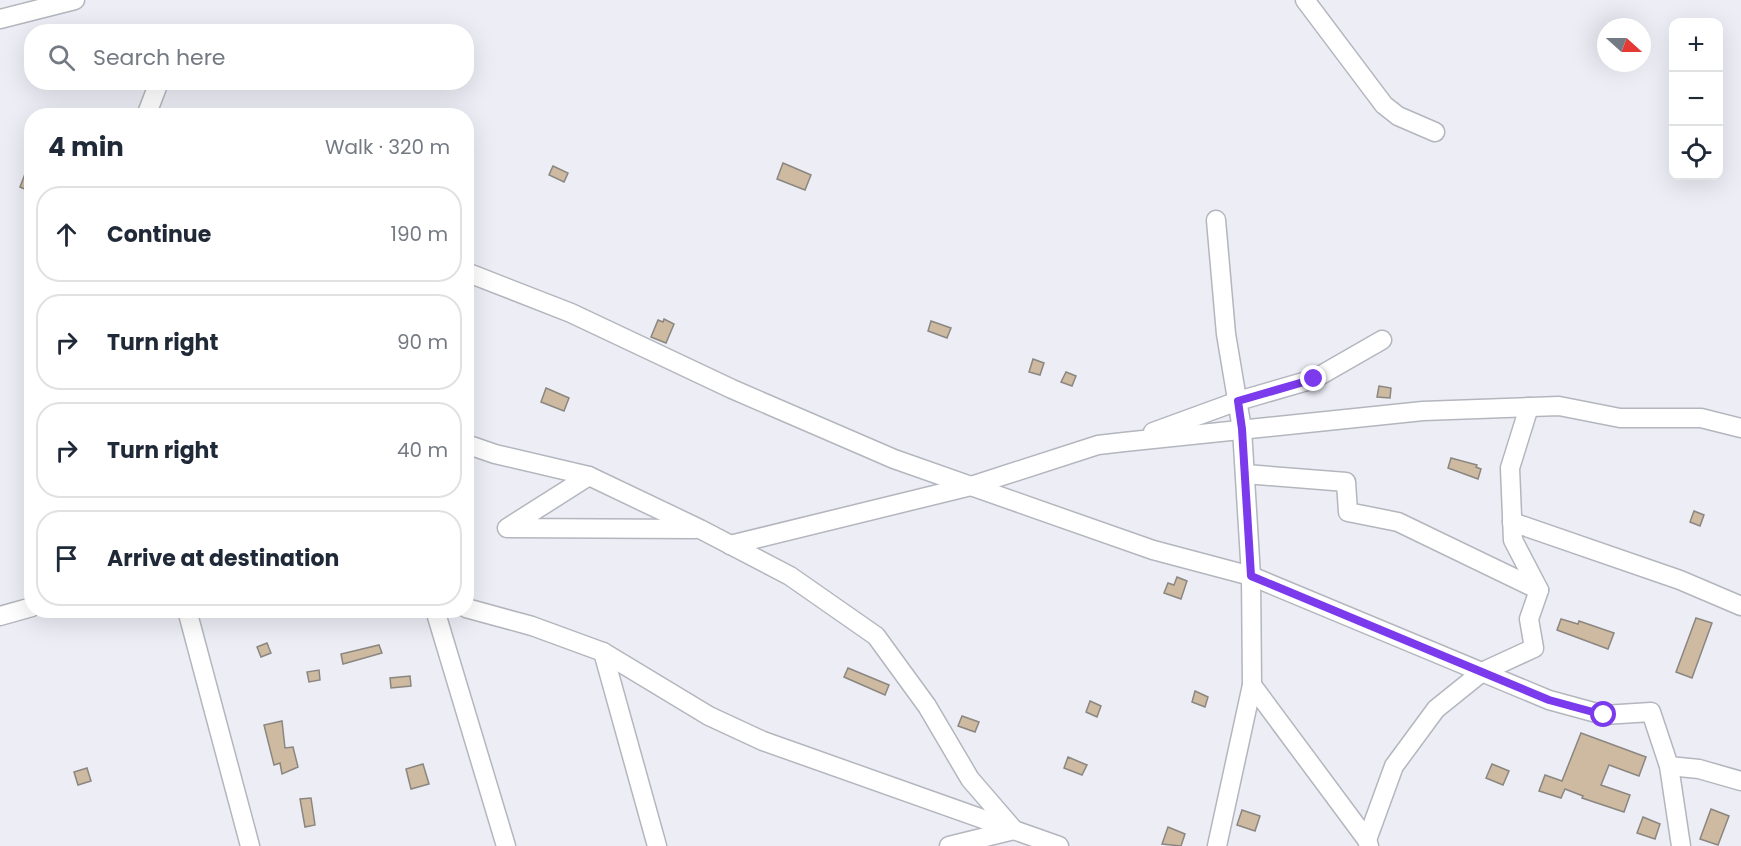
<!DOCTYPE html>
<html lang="en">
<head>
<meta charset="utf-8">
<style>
	body { margin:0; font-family:Poppins,sans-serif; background:#f6f6f7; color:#1f2937 }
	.controls { position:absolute; right:18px; top:18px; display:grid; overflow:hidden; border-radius:12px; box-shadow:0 6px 24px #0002 }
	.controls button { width:54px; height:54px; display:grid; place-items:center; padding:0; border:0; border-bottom:2px solid #e0e1e3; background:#fff; color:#1f2937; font:30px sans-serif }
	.compass { position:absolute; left:1597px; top:18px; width:54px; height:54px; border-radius:50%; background:#fff; box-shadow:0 6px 24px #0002; rotate:111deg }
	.stop { position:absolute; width:18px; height:18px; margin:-14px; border:4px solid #7c3aed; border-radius:50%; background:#fff }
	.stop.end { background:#7c3aed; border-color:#fff; box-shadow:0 2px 6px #0008 }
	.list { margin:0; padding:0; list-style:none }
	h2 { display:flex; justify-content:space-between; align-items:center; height:78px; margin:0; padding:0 24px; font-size:26px }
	h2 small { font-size:20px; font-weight:400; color:#747a83 }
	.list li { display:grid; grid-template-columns:39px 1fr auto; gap:18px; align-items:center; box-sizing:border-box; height:96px; margin:0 12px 12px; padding:0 12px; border:2px solid #e0e1e3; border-radius:24px }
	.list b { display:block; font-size:22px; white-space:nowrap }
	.list em { font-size:20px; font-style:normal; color:#747a83 }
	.icon { flex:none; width:33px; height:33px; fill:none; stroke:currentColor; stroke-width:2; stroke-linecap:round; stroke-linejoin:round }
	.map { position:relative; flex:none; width:1741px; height:846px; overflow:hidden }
	.search { position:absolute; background:#fff; box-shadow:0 6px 24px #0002; left:24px; top:24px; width:450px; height:66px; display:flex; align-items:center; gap:15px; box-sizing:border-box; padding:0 21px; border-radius:24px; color:#747a83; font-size:22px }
	.panel { position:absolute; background:#fff; box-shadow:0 6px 24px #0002; left:24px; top:108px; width:450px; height:510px; border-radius:24px }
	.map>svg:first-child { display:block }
	.building { fill:#cdbaa1; stroke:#8b8680; stroke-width:1.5 }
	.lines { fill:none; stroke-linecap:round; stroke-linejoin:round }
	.minor-casing { stroke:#b4b6be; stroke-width:21 }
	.minor { stroke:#fff; stroke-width:18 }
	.route { stroke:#7c3aed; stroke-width:8 }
</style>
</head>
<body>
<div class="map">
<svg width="1741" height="846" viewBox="0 0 1741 846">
	<rect width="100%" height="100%" fill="#ecedf5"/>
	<!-- building -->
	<g class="building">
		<polygon points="31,158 32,158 32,192 20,187"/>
		<polygon points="783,163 811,175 805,190 777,179"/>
		<polygon points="553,166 568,173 564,182 549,175"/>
		<polygon points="664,319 674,324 666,343 651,337 658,320 663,322"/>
		<polygon points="931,321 951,328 947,338 928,331"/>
		<polygon points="1033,359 1044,363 1040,375 1029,372"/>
		<polygon points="1066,372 1076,376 1072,386 1061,382"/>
		<polygon points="1379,386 1391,388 1390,398 1377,397"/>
		<polygon points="546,388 569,398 564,411 541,402"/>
		<polygon points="1451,458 1477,465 1476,467 1481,469 1478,479 1448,468"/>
		<polygon points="1694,511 1704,515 1700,526 1690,522"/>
		<polygon points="1177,577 1187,581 1181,599 1164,593 1168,583 1174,585"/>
		<polygon points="1696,618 1712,623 1692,678 1676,672"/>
		<polygon points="1561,619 1578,624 1579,621 1614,633 1608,649 1557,630"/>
		<polygon points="267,643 271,653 261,657 257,647"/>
		<polygon points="379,645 382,653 343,664 341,654"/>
		<polygon points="848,668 889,685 885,695 844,677"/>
		<polygon points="319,670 320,680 309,682 307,672"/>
		<polygon points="410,676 411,686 391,688 390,678"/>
		<polygon points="1195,691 1208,697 1205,707 1192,702"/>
		<polygon points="1090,701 1101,706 1097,717 1086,712"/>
		<polygon points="962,716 979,722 975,732 958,726"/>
		<polygon points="282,721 285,748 293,747 298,767 282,774 280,763 274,765 264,725"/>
		<polygon points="1581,733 1646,757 1639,776 1609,765 1601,785 1630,795 1624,812 1582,798 1583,796 1565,789 1561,798 1539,791 1545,775 1562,781"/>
		<polygon points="1068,757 1087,765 1082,775 1064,768"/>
		<polygon points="423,764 429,784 411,789 406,769"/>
		<polygon points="1492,764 1509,771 1503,785 1486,778"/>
		<polygon points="87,768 91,781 78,785 74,772"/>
		<polygon points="311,798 315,825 305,827 300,799"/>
		<polygon points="1711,809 1729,816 1718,845 1700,839"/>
		<polygon points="1242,810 1260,816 1255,831 1237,825"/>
		<polygon points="1643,817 1660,824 1655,839 1637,833"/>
		<polygon points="1168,827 1185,834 1181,846 1162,844"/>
	</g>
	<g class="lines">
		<!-- minor casing -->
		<g class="minor-casing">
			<g id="minor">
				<polyline points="1305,0 1384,105 1398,116 1435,132"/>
				<polyline points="0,19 75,0"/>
				<polyline points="146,116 159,82"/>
				<polyline points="1216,220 1226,334 1242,429 1251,576 1252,685 1217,846"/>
				<polyline points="466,272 571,313 732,389 894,459 1153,550 1251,576 1549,700 1604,715 1651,712 1669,766 1699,769 1741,781"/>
				<polyline points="1153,432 1238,401 1314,379 1382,340"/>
				<polyline points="466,444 495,454 589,476 700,529 790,576 876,636 927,706 970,779 1014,830 949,846"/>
				<polyline points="1245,474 1346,482 1348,512 1398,522 1539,590"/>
				<polyline points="589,476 507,528 695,529"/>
				<polyline points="1512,522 1680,580 1741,606"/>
				<polyline points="730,545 971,486 1098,445 1124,442 1423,411 1559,406 1620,418 1701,418 1741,428"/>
				<polyline points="466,608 532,626 603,652 709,716 763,741 1059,846"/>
				<polyline points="187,610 250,846"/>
				<polyline points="435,610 506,846"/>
				<polyline points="0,616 32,607"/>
				<polyline points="603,652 657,846"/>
				<polyline points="1252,685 1367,840 1369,846"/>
				<polyline points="1669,766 1681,846"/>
				<polyline points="1367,840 1394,766 1436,709 1482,672 1534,648 1529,619 1539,590 1513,540 1510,468 1529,407"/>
			</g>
		</g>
		<!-- minor -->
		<use href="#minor" class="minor"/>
	</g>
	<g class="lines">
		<!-- route -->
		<polyline class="route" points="1314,379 1238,401 1242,429 1251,576 1549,700 1604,715"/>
	</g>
</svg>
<div class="controls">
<button>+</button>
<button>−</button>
<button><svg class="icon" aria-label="locate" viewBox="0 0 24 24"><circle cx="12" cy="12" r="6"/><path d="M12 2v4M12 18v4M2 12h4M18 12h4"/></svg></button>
</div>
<svg class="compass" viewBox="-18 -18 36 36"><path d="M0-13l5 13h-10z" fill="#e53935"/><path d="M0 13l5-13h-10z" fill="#747a83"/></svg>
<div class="stop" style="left:1604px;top:715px"></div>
<div class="stop end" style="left:1314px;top:379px"></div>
<div class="search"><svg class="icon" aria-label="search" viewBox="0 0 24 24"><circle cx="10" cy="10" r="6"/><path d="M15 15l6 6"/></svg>Search here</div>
<section class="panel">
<h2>4 min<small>Walk · 320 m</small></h2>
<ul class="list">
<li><svg class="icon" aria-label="ahead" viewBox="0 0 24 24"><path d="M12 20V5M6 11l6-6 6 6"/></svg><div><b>Continue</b></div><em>190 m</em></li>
<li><svg class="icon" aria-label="right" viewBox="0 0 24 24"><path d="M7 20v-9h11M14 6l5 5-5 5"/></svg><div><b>Turn right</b></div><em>90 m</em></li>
<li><svg class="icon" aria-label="right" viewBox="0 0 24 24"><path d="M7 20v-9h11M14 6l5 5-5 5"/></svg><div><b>Turn right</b></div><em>40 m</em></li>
<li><svg class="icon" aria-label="arrive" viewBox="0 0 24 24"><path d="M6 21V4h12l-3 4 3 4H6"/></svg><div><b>Arrive at destination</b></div></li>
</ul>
</section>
</div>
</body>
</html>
